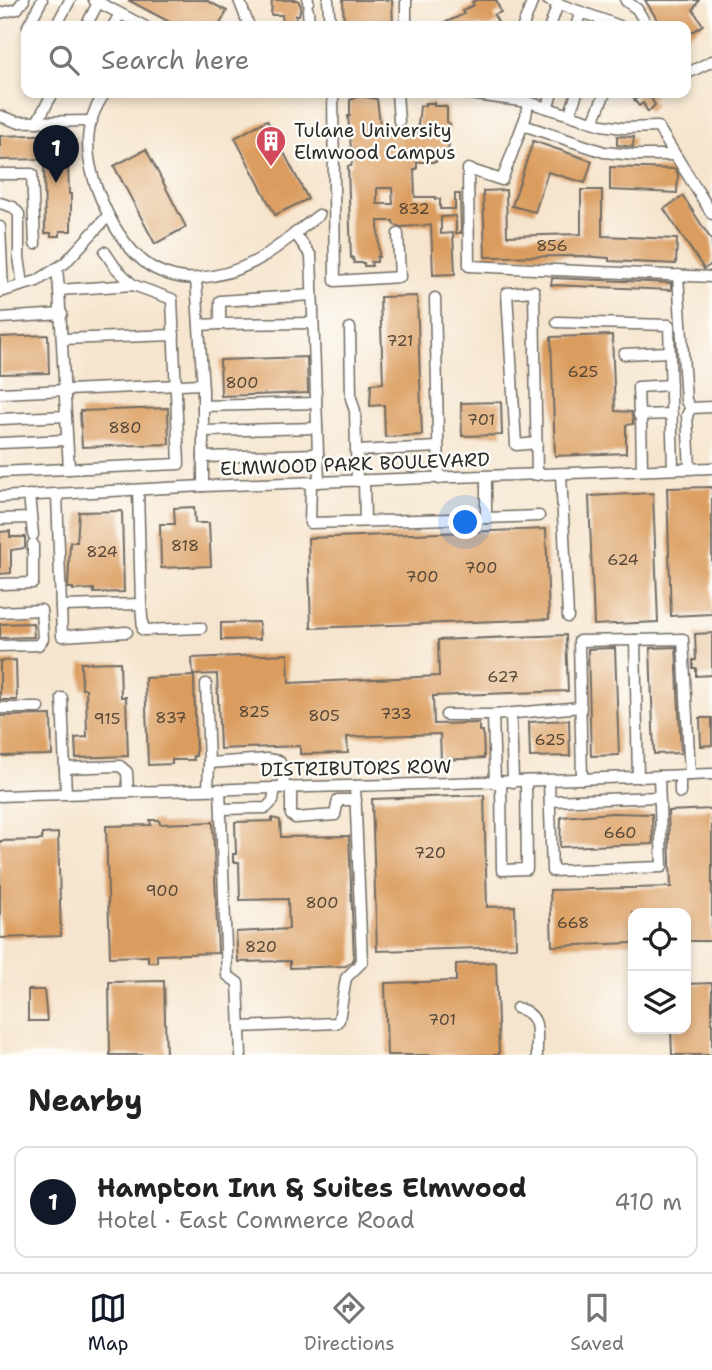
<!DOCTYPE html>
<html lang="en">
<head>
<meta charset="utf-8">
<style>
	body { margin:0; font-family:"Shantell Sans",sans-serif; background:#f6f6f6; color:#222 }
	.controls { position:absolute; right:21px; bottom:21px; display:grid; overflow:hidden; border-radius:14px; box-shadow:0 4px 10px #0003 }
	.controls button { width:63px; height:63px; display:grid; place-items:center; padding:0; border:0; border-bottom:2px solid #e0e0e0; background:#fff; color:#222; font:35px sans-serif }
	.you { position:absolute; left:466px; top:523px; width:24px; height:24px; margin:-18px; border:5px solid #fff; border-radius:50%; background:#1a73e8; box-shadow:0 0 0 10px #1a73e833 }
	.badge { display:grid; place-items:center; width:46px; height:46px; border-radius:50%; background:#111827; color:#fff; font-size:23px; font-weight:700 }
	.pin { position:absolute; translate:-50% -58px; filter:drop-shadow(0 2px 4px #0008) }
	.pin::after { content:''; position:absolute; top:37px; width:24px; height:21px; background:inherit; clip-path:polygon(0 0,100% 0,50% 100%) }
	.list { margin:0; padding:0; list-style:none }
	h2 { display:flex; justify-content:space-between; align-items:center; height:91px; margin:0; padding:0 28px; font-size:30px }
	h2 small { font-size:23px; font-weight:400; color:#767676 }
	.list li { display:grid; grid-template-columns:46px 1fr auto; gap:21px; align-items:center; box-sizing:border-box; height:112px; margin:0 14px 14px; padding:0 14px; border:2px solid #e0e0e0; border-radius:14px }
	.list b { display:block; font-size:26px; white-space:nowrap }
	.list p { margin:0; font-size:23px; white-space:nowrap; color:#767676 }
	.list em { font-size:23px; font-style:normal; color:#767676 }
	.icon { flex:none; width:38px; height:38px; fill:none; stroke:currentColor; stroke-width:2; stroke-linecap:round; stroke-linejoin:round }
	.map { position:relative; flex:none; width:712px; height:1055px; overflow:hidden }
	.search { position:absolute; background:#fff; box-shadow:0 4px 10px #0003; left:21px; right:21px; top:21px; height:77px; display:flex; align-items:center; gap:18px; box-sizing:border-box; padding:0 24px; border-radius:14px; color:#767676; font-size:26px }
	.sheet { height:217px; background:#fff }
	nav { display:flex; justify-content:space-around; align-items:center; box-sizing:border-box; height:98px; border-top:2px solid #e0e0e0; background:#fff; font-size:19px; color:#767676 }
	nav a { display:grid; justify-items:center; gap:4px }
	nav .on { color:#111827 }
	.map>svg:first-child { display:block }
	.building { fill:#db9d5f; fill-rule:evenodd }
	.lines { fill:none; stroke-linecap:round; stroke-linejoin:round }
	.minor-casing { stroke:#726c64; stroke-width:13 }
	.minor { stroke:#fff; stroke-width:10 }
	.labels { text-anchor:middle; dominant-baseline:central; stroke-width:5; stroke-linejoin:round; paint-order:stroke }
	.number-label { font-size:16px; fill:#574838 }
	.poi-label { font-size:19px; fill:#2b2b2b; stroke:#fdfcf7; text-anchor:start }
	.street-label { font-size:19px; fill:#2b2b2b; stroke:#fdfcf7 }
</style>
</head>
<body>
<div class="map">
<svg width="712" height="1055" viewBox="0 0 712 1055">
	<rect width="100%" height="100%" fill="#fdfcf7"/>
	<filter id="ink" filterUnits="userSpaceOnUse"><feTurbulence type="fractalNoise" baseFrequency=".0143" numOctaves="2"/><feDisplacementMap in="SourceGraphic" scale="14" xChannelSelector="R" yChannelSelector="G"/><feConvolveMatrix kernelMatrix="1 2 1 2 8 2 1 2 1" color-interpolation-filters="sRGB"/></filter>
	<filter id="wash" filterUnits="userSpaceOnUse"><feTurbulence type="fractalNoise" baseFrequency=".00686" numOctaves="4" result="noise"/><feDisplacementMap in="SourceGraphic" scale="28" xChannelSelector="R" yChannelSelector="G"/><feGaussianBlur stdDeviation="1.57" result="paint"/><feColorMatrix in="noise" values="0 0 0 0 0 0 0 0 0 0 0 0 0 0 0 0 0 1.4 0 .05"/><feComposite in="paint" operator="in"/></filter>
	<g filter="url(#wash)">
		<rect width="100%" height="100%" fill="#f6e5ce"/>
		<g id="blocks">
			<!-- building -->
			<g class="building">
				<polygon points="128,0 206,0 227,11 219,26 177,26"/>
				<polygon points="272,0 298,0 301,6 299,15 296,15 296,24 283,24 282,15 271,15"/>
				<polygon points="343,0 392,0 393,26 344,26"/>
				<polygon points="476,0 496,0 501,12 494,15 498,22 489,26 438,26 464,14 462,11 474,5 472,2"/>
				<polygon points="645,0 699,0 693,10 703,25 686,36 686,26 661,26"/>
				<polygon points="634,93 658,93 651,98 655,105 648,112 643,103 639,106 634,100 637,98"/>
				<path d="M 357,94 L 365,94 L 365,97 L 377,99 L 381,132 L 417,134 L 420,106 L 425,106 L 425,103 L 434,103 L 434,106 L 445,106 L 447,108 L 447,122 L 450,124 L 448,156 L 436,158 L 436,162 L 417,162 L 417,169 L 414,169 L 415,197 L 435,197 L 435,199 L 440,199 L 440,209 L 455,209 L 455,194 L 460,194 L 461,233 L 456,233 L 456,216 L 441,217 L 441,234 L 453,233 L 455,274 L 433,275 L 431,225 L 401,227 L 394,225 L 393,221 L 378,221 L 379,257 L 377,257 L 377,262 L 371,262 L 372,266 L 364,266 L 364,263 L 354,263 L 353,258 L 351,258 L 348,166 L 351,166 L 352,162 L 353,148 L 351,148 L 348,116 L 350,116 L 350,100 L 357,97 ZM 377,188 L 392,188 L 393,204 L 377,204 Z"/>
				<polygon points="267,120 308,199 275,215 235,138"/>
				<polygon points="67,134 69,194 71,194 71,231 60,231 60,236 51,236 51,233 45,233 44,159 0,160 0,136"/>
				<polygon points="617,136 634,137 633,147 617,145"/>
				<polygon points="533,141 592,161 585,183 548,172 535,212 512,206"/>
				<polygon points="146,149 186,227 155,244 114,166"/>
				<polygon points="610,167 675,169 678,174 677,193 610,190"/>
				<polygon points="506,190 507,236 581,234 581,190 602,190 602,236 677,239 676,264 609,261 609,258 580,256 485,257 483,191"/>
				<polygon points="683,196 712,241 712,264 704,269 664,209"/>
				<polygon points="552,278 671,283 671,290 551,285"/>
				<polygon points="417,296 422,435 385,437 384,405 370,406 371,384 383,383 380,297"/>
				<polygon points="48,335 49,373 0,374 0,337"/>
				<polygon points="612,335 615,411 631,412 633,420 633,424 626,425 626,453 555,456 551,337"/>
				<polygon points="307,357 308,393 221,396 220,360"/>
				<polygon points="501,402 502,435 462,436 461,403"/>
				<polygon points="168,408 169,444 82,447 80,411"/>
				<polygon points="712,487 712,614 671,616 667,488"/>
				<polygon points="653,493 658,622 594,625 589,496"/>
				<polygon points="194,507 195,523 209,523 211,566 161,568 160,524 175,524 174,508"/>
				<polygon points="122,511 124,592 94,593 94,589 73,590 73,588 68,588 70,542 77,542 79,512"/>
				<polygon points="546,529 549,619 311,628 308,538"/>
				<polygon points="10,531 10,537 25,537 25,548 11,550 11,573 0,574 0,532"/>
				<polygon points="259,622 260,639 221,640 221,623"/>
				<polygon points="33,623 34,637 0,638 0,624"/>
				<polygon points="712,633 712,675 696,676 696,668 693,668 693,660 696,660 695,634"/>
				<polygon points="566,635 568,691 433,696 434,724 479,723 479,731 483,731 484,758 441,760 440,734 347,737 348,753 300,754 300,746 220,749 217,674 193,675 192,658 288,654 289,683 439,676 438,640"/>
				<polygon points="676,647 681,753 654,754 650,648"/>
				<polygon points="615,648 619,755 591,756 588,649"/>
				<polygon points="16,660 17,700 0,700 0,661"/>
				<polygon points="120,662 121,697 126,697 128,756 76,758 75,738 87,737 86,689 82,689 81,663"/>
				<polygon points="194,676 196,756 193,756 194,760 172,760 172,764 148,765 145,678"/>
				<polygon points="51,715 52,755 0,756 0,716"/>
				<polygon points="700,718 712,718 712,745 701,746"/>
				<polygon points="569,720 570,756 530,757 529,722"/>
				<polygon points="484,795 487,907 515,906 516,947 377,951 372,799"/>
				<polygon points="712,809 712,941 686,941 686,913 633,913 633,943 552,946 550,890 671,887 668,811"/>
				<polygon points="613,813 652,814 653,844 560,847 561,817"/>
				<polygon points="272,818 280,820 281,837 349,836 354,959 346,966 290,968 290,961 238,962 236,932 289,929 288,899 240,900 239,862 233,862 233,854 236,854 235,822 272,821"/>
				<polygon points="150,820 159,820 160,824 213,822 218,953 157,955 157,962 148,962 148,956 110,957 106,826 151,825"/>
				<polygon points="58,833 61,936 0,938 0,841 42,840 42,834"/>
				<polygon points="496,962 499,1055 387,1055 385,983 456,981 456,964"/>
				<polygon points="164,981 166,1055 110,1055 109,982"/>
				<polygon points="712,983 712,1055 672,1055 671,1029 686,1029 686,984"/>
				<polygon points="28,990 44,990 47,1021 28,1021"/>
			</g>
		</g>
	</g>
	<g filter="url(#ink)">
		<use href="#blocks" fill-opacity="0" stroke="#726c64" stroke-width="2"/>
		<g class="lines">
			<!-- minor casing -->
			<g class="minor-casing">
				<g id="minor">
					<polyline points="94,0 144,26"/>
					<polyline points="239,0 249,26"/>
					<polyline points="308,0 308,2"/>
					<polyline points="328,0 330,26"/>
					<polyline points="548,0 620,26"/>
					<polyline points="626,1 637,9 647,26"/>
					<polyline points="308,10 309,26"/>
					<polyline points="0,13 17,9 24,0"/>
					<polyline points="28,26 42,0"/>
					<polyline points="56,26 70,0"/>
					<polyline points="86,26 98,3"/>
					<polyline points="113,26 120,14"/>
					<polyline points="406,26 406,0"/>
					<polyline points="523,26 533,0"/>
					<polyline points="550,26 558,4"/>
					<polyline points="576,26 581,12"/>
					<polyline points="686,74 712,61"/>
					<path d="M 105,93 C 95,107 88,125 88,143 C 88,181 114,237 143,261 C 157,273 181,280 198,278 C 254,273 277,246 319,215"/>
					<polyline points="333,93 335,281 400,277 398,234"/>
					<polyline points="397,93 399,121"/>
					<polyline points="462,93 528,102 602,125 623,128 658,127 712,214"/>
					<polyline points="528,102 526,116 502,180 468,169 469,266 712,277"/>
					<polyline points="548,106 552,93"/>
					<polyline points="570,113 577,93"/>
					<polyline points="0,116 17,122 92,121"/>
					<polyline points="37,122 53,93"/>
					<polyline points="593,122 605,93"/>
					<polyline points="523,125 604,152 634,155 675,155"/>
					<polyline points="0,174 32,174 35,244"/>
					<polyline points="0,203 13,207 19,214 19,257 23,285"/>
					<polyline points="0,227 3,291"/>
					<polyline points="295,233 311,256 319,482"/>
					<polyline points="105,252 115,267 133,285"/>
					<polyline points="678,275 686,401 691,408"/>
					<polyline points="196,279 203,390 203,486"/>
					<polyline points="0,292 37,281 65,263 108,216"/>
					<polyline points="435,298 439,479"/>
					<polyline points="0,318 62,314"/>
					<polyline points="557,322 669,325 673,469"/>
					<polyline points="220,324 313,323"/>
					<polyline points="199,325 220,324 220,301 312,295"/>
					<polyline points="350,328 351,398 355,411 357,481"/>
					<polyline points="63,339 174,335"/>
					<polyline points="624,354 669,352"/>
					<polyline points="671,385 638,387 639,415 672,414"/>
					<polyline points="0,393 202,384"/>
					<polyline points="203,406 316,403"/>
					<polyline points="641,415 642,470"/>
					<polyline points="66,416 69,469"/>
					<polyline points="0,419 66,416 59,290"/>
					<polyline points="203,431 317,428"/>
					<polyline points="0,443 67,440"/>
					<polyline points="537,443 516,445 507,293 534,291 537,475"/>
					<polyline points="356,451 438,447"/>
					<polyline points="203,457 318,454"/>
					<polyline points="690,469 687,415 691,408 712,407"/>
					<polyline points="0,472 179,464 172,299 133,285 59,290 57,268"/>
					<polyline points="561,474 568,617"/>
					<polyline points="364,481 365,520"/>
					<polyline points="311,483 310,523 486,518 486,477"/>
					<polyline points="138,490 141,604"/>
					<polyline points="57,494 62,636 127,632"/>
					<polyline points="29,495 33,535"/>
					<polyline points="0,497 203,486 712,468"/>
					<polyline points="486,518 539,516"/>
					<polyline points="0,519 30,518"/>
					<polyline points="0,584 33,583 33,544"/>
					<polyline points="61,606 141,604 143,630 201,628"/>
					<polyline points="0,612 41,610 43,639 38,645 0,646"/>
					<polyline points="206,684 209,763"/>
					<polyline points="62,698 66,794"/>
					<polyline points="0,708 39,708"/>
					<polyline points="511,714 513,782"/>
					<polyline points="446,715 493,715"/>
					<polyline points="65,768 120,766 127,772 128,792"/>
					<polyline points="680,776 680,793"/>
					<polyline points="638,777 635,640 683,639 690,775"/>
					<polyline points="582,779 579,641 635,640"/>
					<polyline points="549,781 552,871 662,867 659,776"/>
					<polyline points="501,782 502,870 527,869 526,781"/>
					<polyline points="495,783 493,715 581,707"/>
					<polyline points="291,787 291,815 295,818 335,815 338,800 356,800"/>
					<polyline points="208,789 209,763 267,759 279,761 283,768 284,787"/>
					<polyline points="220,789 227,975 238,983 241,1055"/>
					<path d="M 0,796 C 237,788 475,784 712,774"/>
					<polyline points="550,801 659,797"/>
					<polyline points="221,809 266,808 273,801 275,787"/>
					<path d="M 517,1008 C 543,1015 536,1033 537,1055"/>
					<polyline points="240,1027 336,1023 339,1020 346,978 362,962 355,786"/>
				</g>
			</g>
			<!-- minor -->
			<use href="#minor" class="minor"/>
		</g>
	</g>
	<!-- icons -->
	<defs>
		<g id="building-pin" transform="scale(1.575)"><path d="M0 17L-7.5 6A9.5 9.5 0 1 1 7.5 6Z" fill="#d1495b" stroke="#fdfcf7"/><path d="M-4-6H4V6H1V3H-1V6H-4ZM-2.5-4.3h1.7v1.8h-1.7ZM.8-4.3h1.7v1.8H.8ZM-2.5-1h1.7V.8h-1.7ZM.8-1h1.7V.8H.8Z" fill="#fff"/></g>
	</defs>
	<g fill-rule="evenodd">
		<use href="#building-pin" x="271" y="141"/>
	</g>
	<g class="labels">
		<!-- number labels -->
		<g class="number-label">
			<text x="414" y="208">832</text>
			<text x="552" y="245">856</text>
			<text x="400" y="340">721</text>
			<text x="583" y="371">625</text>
			<text x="242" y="382">800</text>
			<text x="481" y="419">701</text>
			<text x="125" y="427">880</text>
			<text x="185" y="545">818</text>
			<text x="102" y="551">824</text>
			<text x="623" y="559">624</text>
			<text x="481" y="567">700</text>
			<text x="422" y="576">700</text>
			<text x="503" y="676">627</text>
			<text x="254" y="711">825</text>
			<text x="396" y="713">733</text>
			<text x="324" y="715">805</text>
			<text x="171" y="717">837</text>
			<text x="107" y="718">915</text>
			<text x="550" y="739">625</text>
			<text x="620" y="832">660</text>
			<text x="430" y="852">720</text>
			<text x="162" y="890">900</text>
			<text x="322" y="902">800</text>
			<text x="573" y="922">668</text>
			<text x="261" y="946">820</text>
			<text x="442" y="1019">701</text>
		</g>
		<!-- poi labels -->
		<g class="poi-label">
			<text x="294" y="130">Tulane University<tspan x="294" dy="22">Elmwood Campus</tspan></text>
		</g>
		<!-- street labels -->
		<g class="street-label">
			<text transform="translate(355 464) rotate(-2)">ELMWOOD PARK BOULEVARD</text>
			<text transform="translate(356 768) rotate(-1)">DISTRIBUTORS ROW</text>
		</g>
	</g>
</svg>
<div class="controls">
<button><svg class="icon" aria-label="locate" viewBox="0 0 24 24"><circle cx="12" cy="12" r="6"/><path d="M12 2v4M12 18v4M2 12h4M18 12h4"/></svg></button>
<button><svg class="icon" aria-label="layers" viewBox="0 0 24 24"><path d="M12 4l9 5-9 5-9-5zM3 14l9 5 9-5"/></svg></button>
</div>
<div class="you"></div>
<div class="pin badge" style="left:56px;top:183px">1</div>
<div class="search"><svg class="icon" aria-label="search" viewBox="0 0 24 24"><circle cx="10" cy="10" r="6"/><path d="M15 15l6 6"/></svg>Search here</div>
</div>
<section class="sheet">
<h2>Nearby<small></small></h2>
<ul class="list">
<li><span class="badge">1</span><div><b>Hampton Inn &amp; Suites Elmwood</b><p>Hotel · East Commerce Road</p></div><em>410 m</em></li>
</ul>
</section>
<nav>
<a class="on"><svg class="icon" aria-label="map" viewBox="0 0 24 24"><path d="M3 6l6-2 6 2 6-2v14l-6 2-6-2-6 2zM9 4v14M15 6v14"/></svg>Map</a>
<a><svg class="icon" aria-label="directions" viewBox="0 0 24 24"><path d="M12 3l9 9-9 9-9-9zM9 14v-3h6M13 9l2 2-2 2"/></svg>Directions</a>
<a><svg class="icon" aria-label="saved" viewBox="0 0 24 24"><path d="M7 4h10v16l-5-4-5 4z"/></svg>Saved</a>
</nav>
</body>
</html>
